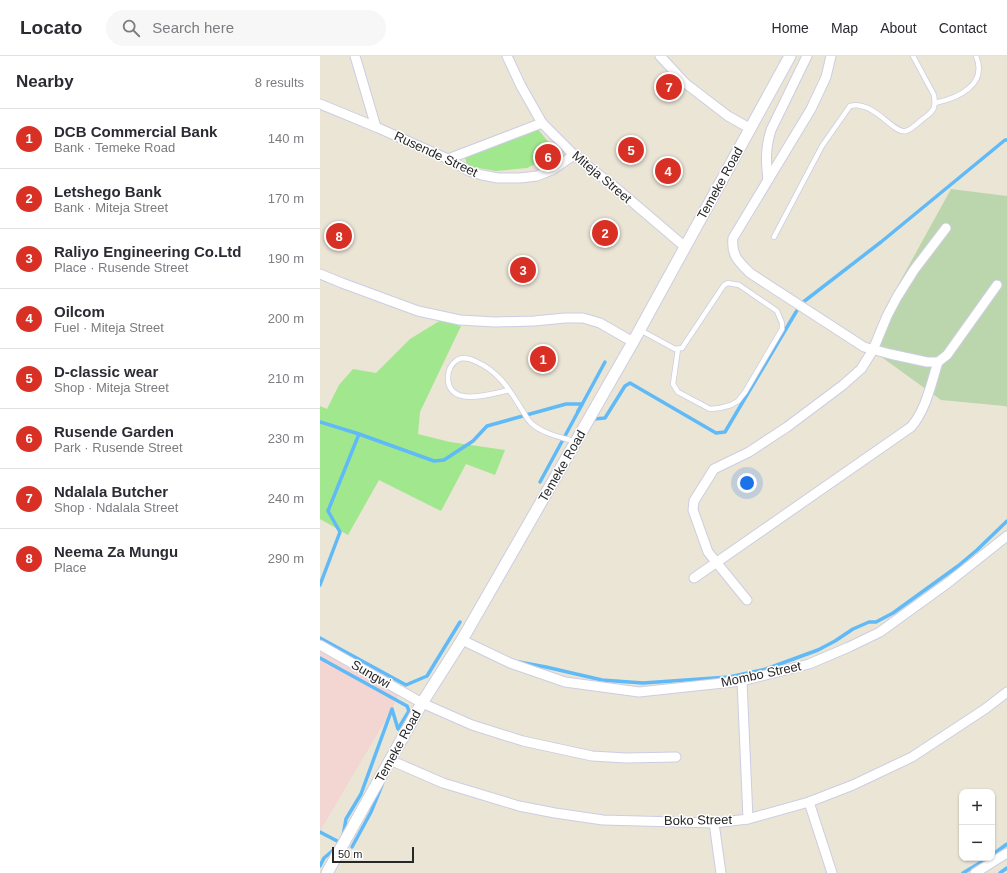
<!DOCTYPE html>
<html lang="en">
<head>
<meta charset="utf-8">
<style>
	body { margin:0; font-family:Arial,sans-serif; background:#f7f7f7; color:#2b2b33 }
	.controls { position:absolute; right:12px; bottom:12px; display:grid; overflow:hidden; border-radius:8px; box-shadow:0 1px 3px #0004 }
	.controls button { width:36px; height:36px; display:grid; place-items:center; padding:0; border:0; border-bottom:1px solid #e1e1e2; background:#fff; color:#2b2b33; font:20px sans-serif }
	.scale { position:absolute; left:12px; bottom:10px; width:82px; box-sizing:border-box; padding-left:4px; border:2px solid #272727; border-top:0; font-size:11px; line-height:14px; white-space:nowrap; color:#272727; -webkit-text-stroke:3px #fff; paint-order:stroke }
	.you { position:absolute; left:427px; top:427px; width:14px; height:14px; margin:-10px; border:3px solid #fff; border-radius:50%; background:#1a73e8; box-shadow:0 0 0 6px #1a73e833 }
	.badge { display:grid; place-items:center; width:26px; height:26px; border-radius:50%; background:#d93025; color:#fff; font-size:13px; font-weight:700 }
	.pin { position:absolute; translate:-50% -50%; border:2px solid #fff; box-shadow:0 1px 4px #0006 }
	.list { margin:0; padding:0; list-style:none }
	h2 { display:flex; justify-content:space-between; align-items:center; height:52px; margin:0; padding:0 16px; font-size:17px }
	h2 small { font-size:13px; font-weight:400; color:#7c7c81 }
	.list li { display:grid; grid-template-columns:26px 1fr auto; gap:12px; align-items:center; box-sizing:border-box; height:60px; padding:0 16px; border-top:1px solid #e1e1e2 }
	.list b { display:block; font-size:15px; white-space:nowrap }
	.list p { margin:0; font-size:13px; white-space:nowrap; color:#7c7c81 }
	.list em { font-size:13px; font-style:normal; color:#7c7c81 }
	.icon { flex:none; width:22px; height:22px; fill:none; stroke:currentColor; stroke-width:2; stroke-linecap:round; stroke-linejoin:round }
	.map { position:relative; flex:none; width:687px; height:817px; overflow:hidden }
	header { display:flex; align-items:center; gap:24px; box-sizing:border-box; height:56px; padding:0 20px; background:#fff; border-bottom:1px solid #e1e1e2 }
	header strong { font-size:19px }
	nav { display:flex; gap:22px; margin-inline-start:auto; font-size:14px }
	.search { width:280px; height:36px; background:#f7f7f7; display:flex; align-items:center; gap:10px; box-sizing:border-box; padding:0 14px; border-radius:22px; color:#7c7c81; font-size:15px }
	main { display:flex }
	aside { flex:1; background:#fff }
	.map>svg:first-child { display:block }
	.medical { fill:#f3d5d2 }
	.green { fill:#a0e78e }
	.cemetery { fill:#bbd6ac }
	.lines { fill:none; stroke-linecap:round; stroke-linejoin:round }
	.stream { stroke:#5fbaf7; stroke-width:3.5 }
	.service-casing { stroke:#cccde2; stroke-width:6 }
	.minor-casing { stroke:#cccde2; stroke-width:11 }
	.tertiary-casing { stroke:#cccde2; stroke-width:13 }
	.service { stroke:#fff; stroke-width:4.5 }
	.minor { stroke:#fff; stroke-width:9 }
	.tertiary { stroke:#fff; stroke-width:11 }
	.labels { text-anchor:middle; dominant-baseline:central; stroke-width:3; stroke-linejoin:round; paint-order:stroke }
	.street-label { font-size:13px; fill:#272727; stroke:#fff }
</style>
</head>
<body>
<header>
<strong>Locato</strong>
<div class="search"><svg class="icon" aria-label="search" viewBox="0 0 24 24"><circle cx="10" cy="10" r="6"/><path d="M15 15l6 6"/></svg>Search here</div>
<nav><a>Home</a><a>Map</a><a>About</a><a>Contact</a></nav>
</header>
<main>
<aside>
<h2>Nearby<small>8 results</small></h2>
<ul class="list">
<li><span class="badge">1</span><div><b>DCB Commercial Bank</b><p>Bank · Temeke Road</p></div><em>140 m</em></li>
<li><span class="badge">2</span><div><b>Letshego Bank</b><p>Bank · Miteja Street</p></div><em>170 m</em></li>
<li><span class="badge">3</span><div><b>Raliyo Engineering Co.Ltd</b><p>Place · Rusende Street</p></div><em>190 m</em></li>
<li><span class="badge">4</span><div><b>Oilcom</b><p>Fuel · Miteja Street</p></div><em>200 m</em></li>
<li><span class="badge">5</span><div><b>D-classic wear</b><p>Shop · Miteja Street</p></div><em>210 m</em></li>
<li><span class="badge">6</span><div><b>Rusende Garden</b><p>Park · Rusende Street</p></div><em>230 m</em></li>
<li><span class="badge">7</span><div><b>Ndalala Butcher</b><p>Shop · Ndalala Street</p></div><em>240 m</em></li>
<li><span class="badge">8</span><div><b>Neema Za Mungu</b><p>Place</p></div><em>290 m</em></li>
</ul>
</aside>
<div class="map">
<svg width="687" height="817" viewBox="0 0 687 817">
	<rect width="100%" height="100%" fill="#ebe5d6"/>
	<!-- medical -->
	<polygon class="medical" points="0,584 80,628 81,633 72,653 0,775"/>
	<!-- green -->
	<g class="green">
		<polygon points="217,72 233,92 227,102 207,112 176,115 147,110 145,101"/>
		<polygon points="121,264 141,270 100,356 98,378 130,386 185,394 175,419 146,408 121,455 59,424 28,479 0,463 0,350 7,353 19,329 33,313 56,317 90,283"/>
	</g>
	<!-- cemetery -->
	<polygon class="cemetery" points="631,133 687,140 687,351 685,350 621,344 549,292 566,251"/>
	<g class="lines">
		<!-- stream -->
		<g class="stream">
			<polyline points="274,363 285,362 305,330 310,327 396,377 405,376 476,256 482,247 561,186 685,84 687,84"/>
			<polyline points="0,366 39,378 114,405 124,404 153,385 167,370 246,348 262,348 258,355"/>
			<polyline points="220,426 285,306"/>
			<polyline points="0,529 20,476 8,455 39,378"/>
			<polyline points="0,582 86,629 107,620 140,566"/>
			<polyline points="0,602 87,650 89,655 78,673 72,653 41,738 26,763 23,780"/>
			<polyline points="199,606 226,611 282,624 323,627 409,621 446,613 498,594 515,585 533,573 549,566 556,566 573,557 638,510 657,494 687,465"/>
			<polyline points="0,776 21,787"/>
			<polyline points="32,791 51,756 62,729"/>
			<polyline points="672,799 687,788"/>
			<polyline points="0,810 4,802 17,791"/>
			<polyline points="643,817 668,802"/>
			<polyline points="680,817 687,812"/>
		</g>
		<!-- service casing -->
		<g class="service-casing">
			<g id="service">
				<path d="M 615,47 C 638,42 668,29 656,0"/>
				<path d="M 454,181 L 502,90 L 530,50 C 554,44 574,79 586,75 C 591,74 600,65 604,62 C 614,55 616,52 614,39 L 593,0"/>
				<polyline points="320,274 355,293 362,292 404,229 408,227 419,229 457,255 462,267 462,273 425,336 418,345 411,349 400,352 390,353 358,336 353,328 358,293"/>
				<path d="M 189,334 C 172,338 128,352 128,322 C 128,314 131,308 137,304 C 144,300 151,303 157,306 C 177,315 188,331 199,349 C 203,355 206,362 211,367 C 223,378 241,381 256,386"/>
			</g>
		</g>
		<!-- minor casing -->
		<g class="minor-casing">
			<g id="minor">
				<polyline points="35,0 56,71"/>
				<polyline points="187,0 201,30 222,67 254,99 296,132 364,190"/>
				<polyline points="340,0 365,27 408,60 431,73"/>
				<path d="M 511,0 L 506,21 L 491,53 L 413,182 C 411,199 418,205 430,217 L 544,291 L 570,298 L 607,306 L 618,306 L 627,299 L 677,229"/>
				<polyline points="0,48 56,71 128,103 149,115 162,119 178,122 200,122 217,120 232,114 254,99"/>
				<polyline points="128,103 222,67"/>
				<path d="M 448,124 C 446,106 445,93 451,74 L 487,0"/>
				<polyline points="0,218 22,227 98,255 140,264 175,266 214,265 245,262 263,262 280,267 313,286"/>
				<path d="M 374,522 L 591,371 C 606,354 611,328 618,306"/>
				<polyline points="427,544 388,496 373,454 374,445 394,413 429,396 467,371 523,329 541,313 553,294 567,260 577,241 594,214 626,172"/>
				<polyline points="142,584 190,607 245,626 319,636 422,625 489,608 529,591 560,576 629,526 687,480"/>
				<polyline points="0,589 102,647 152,669 203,685 272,700 306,702 356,701"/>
				<polyline points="422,625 428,763"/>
				<polyline points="70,704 123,727 199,750 235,757 283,764 394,767 428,763 489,746 533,729 592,701 665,653 687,636"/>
				<polyline points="489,746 512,817"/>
				<polyline points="394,767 401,817"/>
				<polyline points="655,817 687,797"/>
			</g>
		</g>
		<!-- tertiary casing -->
		<g class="tertiary-casing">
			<polyline id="tertiary" points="7,817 102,647 142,584 313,286 470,0"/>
		</g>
		<!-- service -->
		<use href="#service" class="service"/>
		<!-- minor -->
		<use href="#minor" class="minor"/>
		<!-- tertiary -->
		<use href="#tertiary" class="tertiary"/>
	</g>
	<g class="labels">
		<!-- street labels -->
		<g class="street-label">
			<text transform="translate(116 98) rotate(25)">Rusende Street</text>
			<text transform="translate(282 121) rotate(40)">Miteja Street</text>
			<text transform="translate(400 127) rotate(-61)">Temeke Road</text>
			<text transform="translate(242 410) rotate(-60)">Temeke Road</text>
			<text transform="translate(51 618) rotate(30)">Sungwi</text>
			<text transform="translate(441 618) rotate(-12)">Mombo Street</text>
			<text transform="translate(78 690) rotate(-61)">Temeke Road</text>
			<text transform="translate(378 764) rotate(-1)">Boko Street</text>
		</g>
	</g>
</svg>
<div class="controls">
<button>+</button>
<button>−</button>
</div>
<div class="scale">50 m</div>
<div class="you"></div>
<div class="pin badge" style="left:223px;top:303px">1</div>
<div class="pin badge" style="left:285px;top:177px">2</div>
<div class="pin badge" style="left:203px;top:214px">3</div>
<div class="pin badge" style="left:348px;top:115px">4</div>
<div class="pin badge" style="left:311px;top:94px">5</div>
<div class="pin badge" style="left:228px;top:101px">6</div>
<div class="pin badge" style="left:349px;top:31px">7</div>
<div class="pin badge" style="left:19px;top:180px">8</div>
</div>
</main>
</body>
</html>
